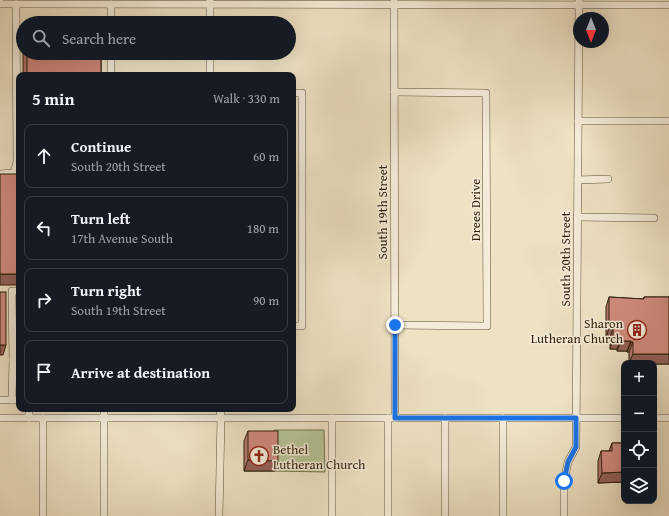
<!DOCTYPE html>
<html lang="en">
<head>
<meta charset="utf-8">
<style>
	body { margin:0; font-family:"Gentium Book Plus",serif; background:#20242c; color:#f1f3f6 }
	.controls { position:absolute; right:12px; bottom:12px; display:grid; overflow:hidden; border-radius:8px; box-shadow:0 4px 16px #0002 }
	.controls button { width:36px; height:36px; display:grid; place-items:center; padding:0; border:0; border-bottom:1px solid #363941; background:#171b24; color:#f1f3f6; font:20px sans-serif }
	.compass { position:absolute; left:573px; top:12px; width:36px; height:36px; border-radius:50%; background:#171b24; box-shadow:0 4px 16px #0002; rotate:180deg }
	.stop { position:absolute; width:12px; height:12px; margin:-9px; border:3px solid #1a73e8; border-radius:50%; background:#fff }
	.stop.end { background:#1a73e8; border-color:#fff; box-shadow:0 1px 4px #0008 }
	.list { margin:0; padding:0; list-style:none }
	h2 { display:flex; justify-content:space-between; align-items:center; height:52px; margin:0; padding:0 16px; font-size:17px }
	h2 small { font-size:13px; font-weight:400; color:#9ea1a6 }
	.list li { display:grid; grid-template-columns:26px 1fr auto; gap:12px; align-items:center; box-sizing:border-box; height:64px; margin:0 8px 8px; padding:0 8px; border:1px solid #363941; border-radius:8px }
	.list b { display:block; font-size:15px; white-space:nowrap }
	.list p { margin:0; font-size:13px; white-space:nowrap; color:#9ea1a6 }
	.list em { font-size:13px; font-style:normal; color:#9ea1a6 }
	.icon { flex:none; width:22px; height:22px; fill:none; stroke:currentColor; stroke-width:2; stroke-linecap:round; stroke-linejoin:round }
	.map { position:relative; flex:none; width:669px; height:516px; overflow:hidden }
	.search { position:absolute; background:#171b24; box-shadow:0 4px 16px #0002; left:16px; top:16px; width:280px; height:44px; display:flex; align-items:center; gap:10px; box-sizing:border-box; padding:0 14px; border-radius:22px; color:#9ea1a6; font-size:15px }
	.panel { position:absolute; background:#171b24; box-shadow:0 4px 16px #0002; left:16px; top:72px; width:280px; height:340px; border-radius:8px }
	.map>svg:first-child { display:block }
	.green { fill:#b6c496; stroke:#727250 }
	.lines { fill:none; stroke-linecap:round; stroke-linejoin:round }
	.minor-casing { stroke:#5d5038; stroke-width:8 }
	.minor { stroke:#f4ecd9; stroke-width:7 }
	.wall { fill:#b2766b; stroke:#2d1f0a }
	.shaded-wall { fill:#916057; stroke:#2d1f0a }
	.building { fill:#cf897c; stroke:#2d1f0a }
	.route { stroke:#1a73e8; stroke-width:5 }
	.labels { text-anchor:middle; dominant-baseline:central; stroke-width:3; stroke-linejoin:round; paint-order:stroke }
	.street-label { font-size:13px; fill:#2d1f0a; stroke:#f4ecd9 }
	.poi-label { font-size:13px; fill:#2d1f0a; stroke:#f4ecd9; text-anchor:end }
</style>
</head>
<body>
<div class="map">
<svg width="669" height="516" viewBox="0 0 669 516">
	<rect width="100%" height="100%" fill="#eee2c4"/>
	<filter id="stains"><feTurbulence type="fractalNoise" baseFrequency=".005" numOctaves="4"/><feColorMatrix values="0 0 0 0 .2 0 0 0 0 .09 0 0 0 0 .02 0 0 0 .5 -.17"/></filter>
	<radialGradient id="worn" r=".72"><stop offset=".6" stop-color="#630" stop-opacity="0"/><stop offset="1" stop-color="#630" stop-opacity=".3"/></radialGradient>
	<!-- green -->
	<polygon class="green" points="274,430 324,430 325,472 275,471"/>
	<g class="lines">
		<!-- minor casing -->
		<g class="minor-casing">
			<g id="minor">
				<polyline points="210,0 210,23"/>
				<polyline points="394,0 395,418"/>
				<polyline points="0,2 1,4 16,4 669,5"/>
				<polyline points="111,4 111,23"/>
				<polyline points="111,53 111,75"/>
				<polyline points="210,53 210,75"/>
				<polyline points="394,92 486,93 487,326 395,325"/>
				<polyline points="293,93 302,93 302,326 293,326"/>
				<polyline points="578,121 669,121"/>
				<polyline points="0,174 14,173 17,162 16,4"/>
				<polyline points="578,180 608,179"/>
				<polyline points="577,217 654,218"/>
				<polyline points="19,291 12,291 13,360 19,360"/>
				<polyline points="0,400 19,400"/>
				<polyline points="12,400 13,360"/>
				<polyline points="29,409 29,418"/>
				<polyline points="0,418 624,418"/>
				<polyline points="43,418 43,516"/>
				<polyline points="388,418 388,516"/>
				<polyline points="445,418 445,516"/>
				<polyline points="654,418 669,418"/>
				<polyline points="104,516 104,409"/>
				<polyline points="219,516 221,418 220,409"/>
				<polyline points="332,516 332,418"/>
				<polyline points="503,516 503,418"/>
				<polyline points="564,516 564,481 568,462 576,447 579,1"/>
			</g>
		</g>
		<!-- minor -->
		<use href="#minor" class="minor"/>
	</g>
	<!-- wall -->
	<g class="wall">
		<rect x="23" y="53" width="78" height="22"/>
		<polygon points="609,297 643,299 644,297 669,297 669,364 654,364 654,363 629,363 629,352 627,352 627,351 617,351 617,349 610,349 610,338 606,338 606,307"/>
		<polygon points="248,431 275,471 244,471 244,441"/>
		<polygon points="612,443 624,443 624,482 598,483 598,461 601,451 609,451"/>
	</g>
	<!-- shaded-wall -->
	<g class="shaded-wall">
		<rect x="0" y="274" width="19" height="11"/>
		<polygon points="609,328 613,328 610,338 606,338"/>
		<polygon points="613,339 621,339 617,349 610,349"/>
		<polygon points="621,341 631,341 627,351 617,351"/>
		<polygon points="631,342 633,342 629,352 627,352"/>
		<polygon points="0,345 6,345 3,355 0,355"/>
		<polygon points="633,354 669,354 669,364 654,364 654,363 629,363"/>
		<polygon points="248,460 278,461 275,471 244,471"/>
		<polygon points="624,472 624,482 598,483 602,473"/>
	</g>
	<!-- building -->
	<g class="building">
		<rect x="72" y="18" width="29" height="5"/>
		<rect x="27" y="53" width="74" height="22"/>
		<rect x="0" y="174" width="19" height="100"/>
		<rect x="0" y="292" width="6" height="53"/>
		<polygon points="609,297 644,299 644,297 669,297 669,354 633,354 633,342 631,342 631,341 621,341 621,339 613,339 613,328 609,328"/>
		<polygon points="248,431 278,431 278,461 248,460"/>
		<polygon points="612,443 624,443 624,472 602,473 601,451 612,451"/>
	</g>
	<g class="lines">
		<!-- route -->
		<polyline class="route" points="395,325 395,418 576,418 576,447 568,462 564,481"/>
	</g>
	<!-- icons -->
	<defs>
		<g id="building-ring" transform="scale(1)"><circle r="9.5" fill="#f4ecd9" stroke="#8f2418" stroke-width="1.5"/><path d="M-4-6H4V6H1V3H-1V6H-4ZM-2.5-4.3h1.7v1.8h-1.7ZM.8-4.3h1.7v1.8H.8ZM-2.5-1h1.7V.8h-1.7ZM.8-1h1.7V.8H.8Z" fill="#8f2418"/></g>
		<g id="church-ring" transform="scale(1)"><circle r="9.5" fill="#f4ecd9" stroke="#8f2418" stroke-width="1.5"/><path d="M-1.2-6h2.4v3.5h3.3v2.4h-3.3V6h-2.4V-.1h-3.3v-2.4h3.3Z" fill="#8f2418"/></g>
	</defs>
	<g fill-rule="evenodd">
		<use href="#building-ring" x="637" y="330"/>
		<use href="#church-ring" x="259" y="456"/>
	</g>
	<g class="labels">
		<!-- street labels -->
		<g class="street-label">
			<text transform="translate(475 210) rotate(-90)">Drees Drive</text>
			<text transform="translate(382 212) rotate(-90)">South 19th Street</text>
			<text transform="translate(565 259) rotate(-90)">South 20th Street</text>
		</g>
		<!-- poi labels -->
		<g class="poi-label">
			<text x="623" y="323">Sharon<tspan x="623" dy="15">Lutheran Church</tspan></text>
			<text x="273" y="449" text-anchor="start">Bethel<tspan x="273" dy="15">Lutheran Church</tspan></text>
		</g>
	</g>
	<rect width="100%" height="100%" filter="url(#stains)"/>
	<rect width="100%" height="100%" fill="url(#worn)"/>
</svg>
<div class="controls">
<button>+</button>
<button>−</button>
<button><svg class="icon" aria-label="locate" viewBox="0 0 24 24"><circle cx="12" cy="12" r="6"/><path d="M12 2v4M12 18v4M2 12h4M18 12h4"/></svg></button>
<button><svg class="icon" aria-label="layers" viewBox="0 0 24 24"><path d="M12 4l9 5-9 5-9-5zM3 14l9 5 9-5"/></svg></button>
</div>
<svg class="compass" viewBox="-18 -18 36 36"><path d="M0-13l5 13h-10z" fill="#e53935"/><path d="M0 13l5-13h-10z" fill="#9ea1a6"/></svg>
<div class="stop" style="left:564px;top:481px"></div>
<div class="stop end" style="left:395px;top:325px"></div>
<div class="search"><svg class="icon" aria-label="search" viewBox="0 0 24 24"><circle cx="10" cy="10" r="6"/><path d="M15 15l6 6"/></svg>Search here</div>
<section class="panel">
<h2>5 min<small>Walk · 330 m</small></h2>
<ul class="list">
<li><svg class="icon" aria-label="ahead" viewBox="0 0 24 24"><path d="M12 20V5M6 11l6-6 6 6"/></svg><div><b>Continue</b><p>South 20th Street</p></div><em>60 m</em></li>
<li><svg class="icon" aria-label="left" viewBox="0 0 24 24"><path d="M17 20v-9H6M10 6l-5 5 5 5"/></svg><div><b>Turn left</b><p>17th Avenue South</p></div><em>180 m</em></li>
<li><svg class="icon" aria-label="right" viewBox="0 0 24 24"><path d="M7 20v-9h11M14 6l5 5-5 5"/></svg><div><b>Turn right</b><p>South 19th Street</p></div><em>90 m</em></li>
<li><svg class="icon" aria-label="arrive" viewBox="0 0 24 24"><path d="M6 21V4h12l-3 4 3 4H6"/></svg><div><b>Arrive at destination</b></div></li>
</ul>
</section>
</div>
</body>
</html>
